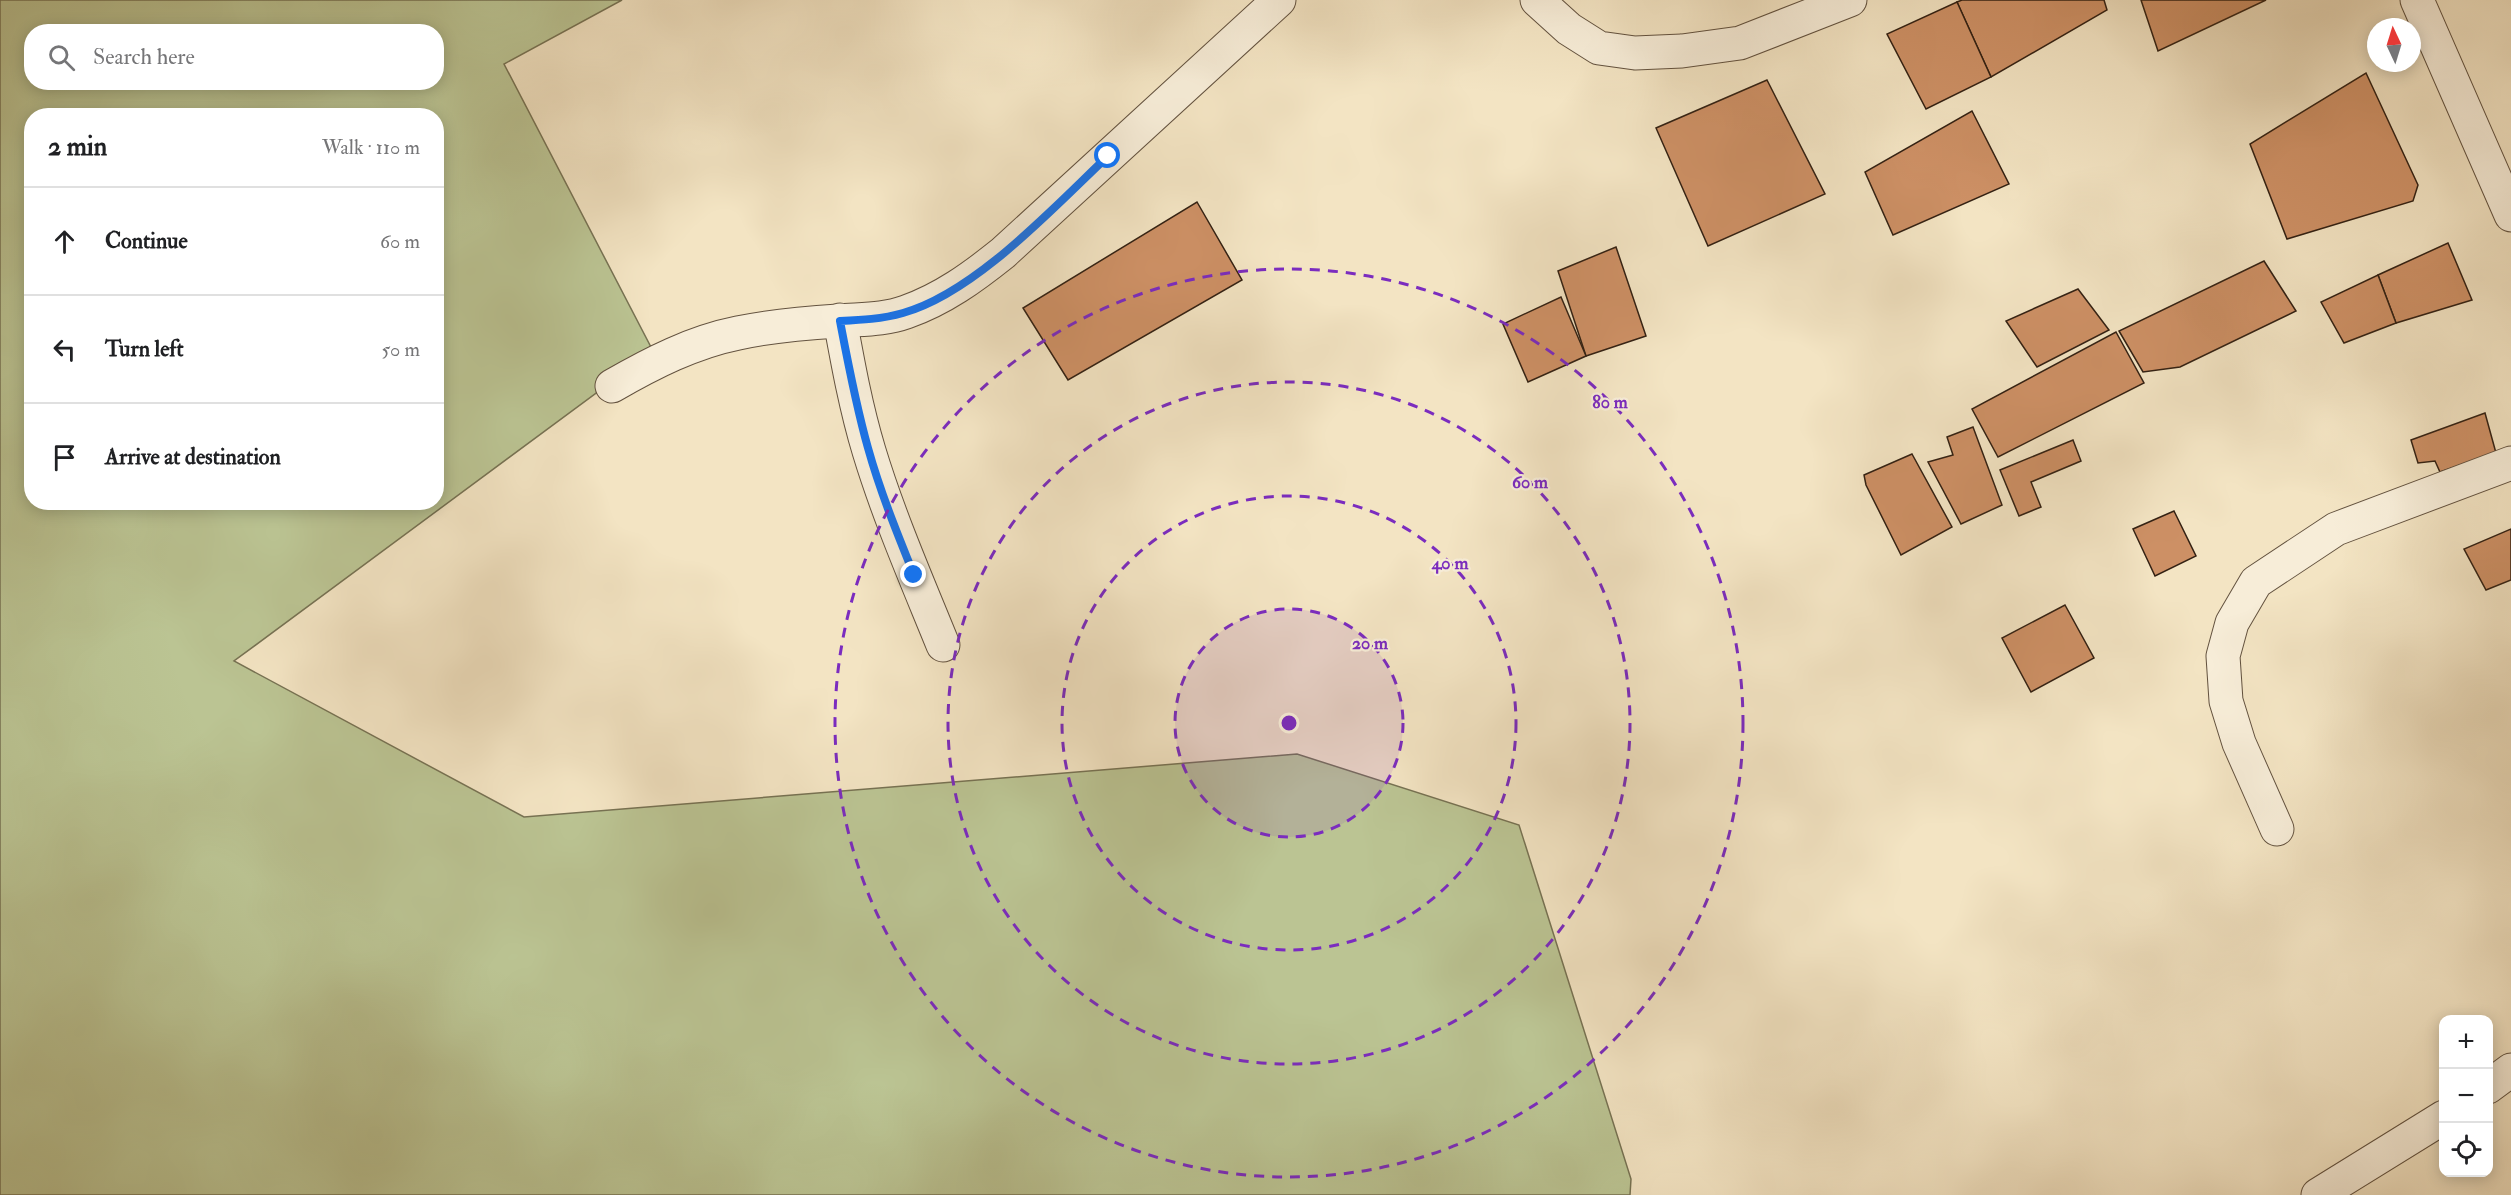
<!DOCTYPE html>
<html lang="en">
<head>
<meta charset="utf-8">
<style>
	body { margin:0; font-family:"IM FELL Double Pica",serif; background:#f6f6f6; color:#202124 }
	.controls { position:absolute; right:18px; bottom:18px; display:grid; overflow:hidden; border-radius:12px; box-shadow:0 3px 15px #0003 }
	.controls button { width:54px; height:54px; display:grid; place-items:center; padding:0; border:0; border-bottom:2px solid #e0e0e0; background:#fff; color:#202124; font:30px sans-serif }
	.compass { position:absolute; left:2367px; top:18px; width:54px; height:54px; border-radius:50%; background:#fff; box-shadow:0 3px 15px #0003; rotate:356deg }
	.stop { position:absolute; width:18px; height:18px; margin:-14px; border:4px solid #1a73e8; border-radius:50%; background:#fff }
	.stop.end { background:#1a73e8; border-color:#fff; box-shadow:0 2px 6px #0008 }
	.list { margin:0; padding:0; list-style:none }
	h2 { display:flex; justify-content:space-between; align-items:center; height:78px; margin:0; padding:0 24px; font-size:26px }
	h2 small { font-size:20px; font-weight:400; color:#757577 }
	.list li { display:grid; grid-template-columns:39px 1fr auto; gap:18px; align-items:center; box-sizing:border-box; height:108px; padding:0 24px; border-top:2px solid #e0e0e0 }
	.list b { display:block; font-size:22px; white-space:nowrap }
	.list em { font-size:20px; font-style:normal; color:#757577 }
	.icon { flex:none; width:33px; height:33px; fill:none; stroke:currentColor; stroke-width:2; stroke-linecap:round; stroke-linejoin:round }
	.map { position:relative; flex:none; width:2511px; height:1195px; overflow:hidden }
	.search { position:absolute; background:#fff; box-shadow:0 3px 15px #0003; left:24px; top:24px; width:420px; height:66px; display:flex; align-items:center; gap:15px; box-sizing:border-box; padding:0 21px; border-radius:24px; color:#757577; font-size:22px }
	.panel { position:absolute; background:#fff; box-shadow:0 3px 15px #0003; left:24px; top:108px; width:420px; height:402px; border-radius:24px }
	.map>svg:first-child { display:block }
	.green { fill:#bbc493; stroke:#777253; stroke-width:1.5; fill-rule:evenodd }
	.building { fill:#cd9065; stroke:#332113; stroke-width:1.5 }
	.lines { fill:none; stroke-linecap:round; stroke-linejoin:round }
	.minor-casing { stroke:#63523f; stroke-width:35 }
	.minor { stroke:#f7edd8; stroke-width:33 }
	.route { stroke:#1a73e8; stroke-width:8 }
	.ring { fill:none; stroke:#7b2cbf; stroke-width:3; stroke-dasharray:10 8 }
	.centre { fill:#7b2cbf; stroke:#f7edd8; stroke-width:3 }
	.ring-label { font-size:18px; text-anchor:middle; font-weight:bold; fill:#7b2cbf; stroke:#f7edd8; stroke-width:4.5; stroke-linejoin:round; paint-order:stroke }
</style>
</head>
<body>
<div class="map">
<svg width="2511" height="1195" viewBox="0 0 2511 1195">
	<rect width="100%" height="100%" fill="#f3e4c3"/>
	<filter id="stains"><feTurbulence type="fractalNoise" baseFrequency=".00333" numOctaves="4"/><feColorMatrix values="0 0 0 0 .2 0 0 0 0 .09 0 0 0 0 .02 0 0 0 .5 -.17"/></filter>
	<radialGradient id="worn" r=".72"><stop offset=".6" stop-color="#630" stop-opacity="0"/><stop offset="1" stop-color="#630" stop-opacity=".3"/></radialGradient>
	<!-- green -->
	<path class="green" d="M 0,0 L 622,0 L 504,64 L 653,351 L 234,661 L 524,817 L 1297,754 L 1519,825 L 1631,1179 L 1630,1195 L 0,1195 ZM 32,32 L 436,32 L 436,82 L 32,82 ZM 32,116 L 436,116 L 436,502 L 32,502 Z"/>
	<!-- building -->
	<g class="building">
		<polygon points="1962,0 2104,0 2107,10 1991,77 1957,2"/>
		<polygon points="2141,0 2266,0 2158,51"/>
		<polygon points="1957,2 1991,77 1926,109 1887,34"/>
		<polygon points="2366,73 2418,185 2413,201 2287,239 2250,144"/>
		<polygon points="1767,80 1825,194 1708,246 1656,128"/>
		<polygon points="1972,111 2009,184 1893,235 1865,172"/>
		<polygon points="1197,202 1242,280 1068,380 1023,308"/>
		<polygon points="2448,243 2472,300 2396,323 2378,275"/>
		<polygon points="1616,247 1646,336 1586,356 1558,271"/>
		<polygon points="2264,261 2296,311 2180,367 2143,372 2119,331"/>
		<polygon points="2378,275 2396,323 2344,343 2321,302"/>
		<polygon points="2078,289 2109,330 2037,367 2006,321"/>
		<polygon points="1561,297 1586,356 1528,382 1503,324"/>
		<polygon points="2116,332 2144,383 1998,457 1972,409"/>
		<polygon points="2485,413 2496,453 2440,472 2435,461 2418,463 2411,440"/>
		<polygon points="1973,427 2002,505 1961,524 1928,462 1953,455 1947,437"/>
		<polygon points="2073,440 2081,461 2031,482 2041,507 2019,516 2000,470"/>
		<polygon points="1912,454 1952,527 1901,555 1866,485 1864,475"/>
		<polygon points="2174,511 2196,556 2155,576 2133,529"/>
		<polygon points="2511,529 2511,580 2486,590 2464,549"/>
		<polygon points="2065,605 2094,658 2031,692 2002,638"/>
	</g>
	<g class="lines">
		<!-- minor casing -->
		<g class="minor-casing">
			<g id="minor">
				<polyline points="1537,0 1569,29 1599,48 1635,53 1682,51 1740,43 1850,0"/>
				<polyline points="2417,0 2511,215"/>
				<path d="M 840,320 C 848,364 856,408 869,451 C 889,517 917,581 943,645"/>
				<path d="M 612,386 C 652,363 693,342 738,333 C 771,326 805,323 838,321 C 861,319 884,320 906,312 C 943,299 973,277 1003,253 L 1279,0"/>
				<polyline points="2277,829 2239,743 2226,701 2223,656 2232,623 2256,582 2336,529 2511,463"/>
				<polyline points="2488,1087 2511,1070"/>
				<polyline points="2318,1195 2444,1117"/>
			</g>
		</g>
		<!-- minor -->
		<use href="#minor" class="minor"/>
	</g>
	<g class="lines">
		<!-- route -->
		<path class="route" d="M 914,575 C 897,533 880,491 868,448 C 856,406 848,363 840,321 C 861,320 882,319 903,313 C 975,293 1054,207 1108,156"/>
	</g>
	<!-- distance rings -->
	<circle cx="1289" cy="723" r="114" fill="#7b2cbf" fill-opacity=".12"/>
	<g class="ring">
		<circle cx="1289" cy="723" r="114"/>
		<circle cx="1289" cy="723" r="227"/>
		<circle cx="1289" cy="723" r="341"/>
		<circle cx="1289" cy="723" r="454"/>
	</g>
	<circle cx="1289" cy="723" r="9" class="centre"/>
	<g class="ring-label">
		<text x="1610" y="408">80 m</text>
		<text x="1530" y="488">60 m</text>
		<text x="1450" y="569">40 m</text>
		<text x="1370" y="649">20 m</text>
	</g>
	<rect width="100%" height="100%" filter="url(#stains)"/>
	<rect width="100%" height="100%" fill="url(#worn)"/>
</svg>
<div class="controls">
<button>+</button>
<button>−</button>
<button><svg class="icon" aria-label="locate" viewBox="0 0 24 24"><circle cx="12" cy="12" r="6"/><path d="M12 2v4M12 18v4M2 12h4M18 12h4"/></svg></button>
</div>
<svg class="compass" viewBox="-18 -18 36 36"><path d="M0-13l5 13h-10z" fill="#e53935"/><path d="M0 13l5-13h-10z" fill="#757577"/></svg>
<div class="stop" style="left:1108px;top:156px"></div>
<div class="stop end" style="left:914px;top:575px"></div>
<div class="search"><svg class="icon" aria-label="search" viewBox="0 0 24 24"><circle cx="10" cy="10" r="6"/><path d="M15 15l6 6"/></svg>Search here</div>
<section class="panel">
<h2>2 min<small>Walk · 110 m</small></h2>
<ul class="list">
<li><svg class="icon" aria-label="ahead" viewBox="0 0 24 24"><path d="M12 20V5M6 11l6-6 6 6"/></svg><div><b>Continue</b></div><em>60 m</em></li>
<li><svg class="icon" aria-label="left" viewBox="0 0 24 24"><path d="M17 20v-9H6M10 6l-5 5 5 5"/></svg><div><b>Turn left</b></div><em>50 m</em></li>
<li><svg class="icon" aria-label="arrive" viewBox="0 0 24 24"><path d="M6 21V4h12l-3 4 3 4H6"/></svg><div><b>Arrive at destination</b></div></li>
</ul>
</section>
</div>
</body>
</html>
